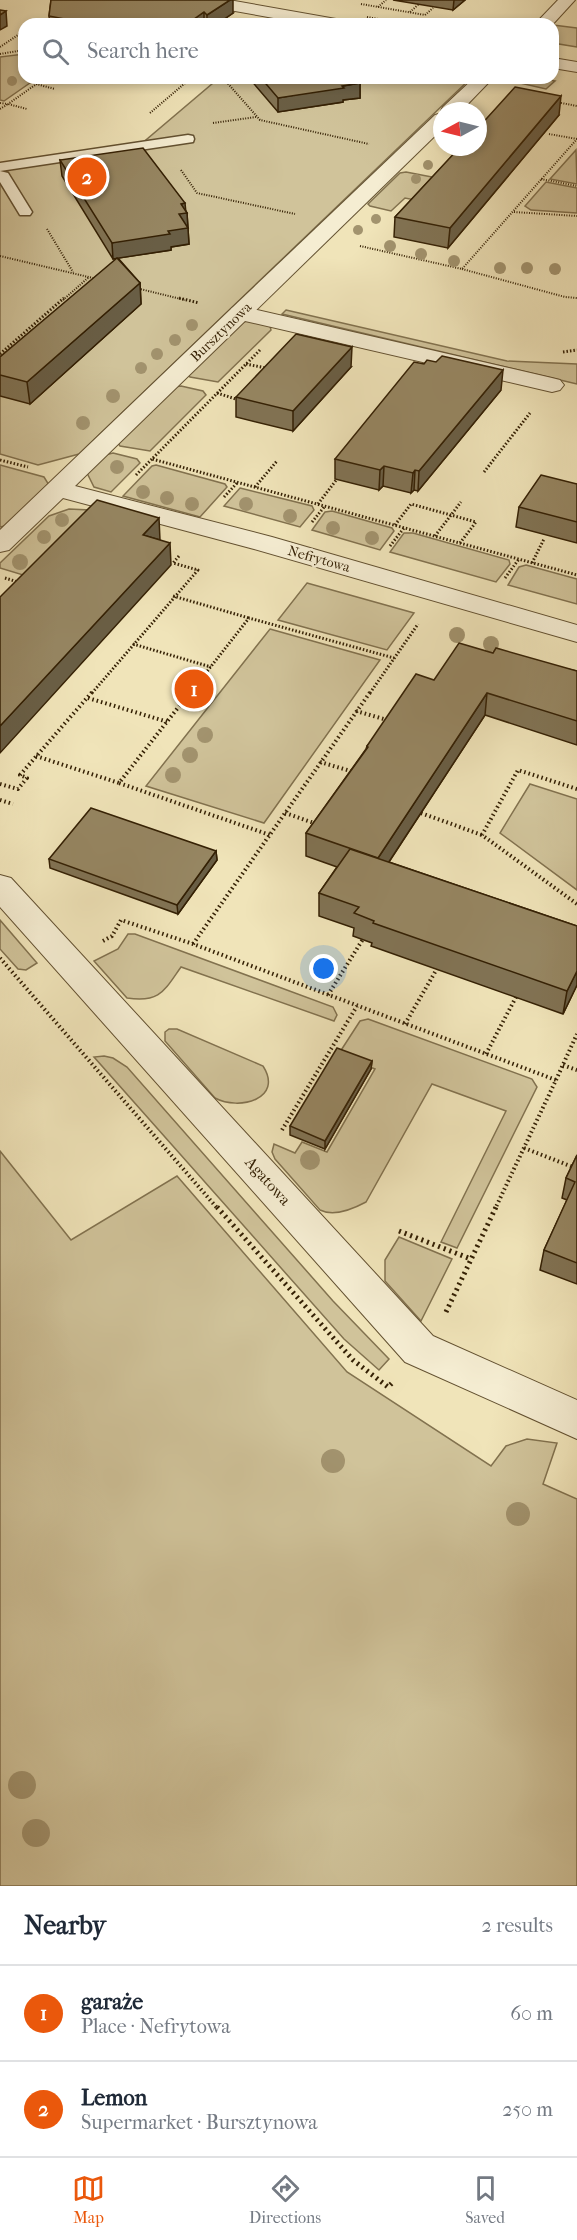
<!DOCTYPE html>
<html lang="en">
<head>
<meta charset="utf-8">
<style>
	body { margin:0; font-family:"IM FELL French Canon",serif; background:#f6f6f7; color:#1f2937 }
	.compass { position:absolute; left:433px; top:102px; width:54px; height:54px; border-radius:50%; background:#fff; box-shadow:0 3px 9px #0003; rotate:263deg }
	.you { position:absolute; left:324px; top:969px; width:21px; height:21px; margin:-15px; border:4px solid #fff; border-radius:50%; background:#1a73e8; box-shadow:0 0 0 9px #1a73e833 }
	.badge { display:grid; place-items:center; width:39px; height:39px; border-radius:50%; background:#ea580c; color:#fff; font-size:20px; font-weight:700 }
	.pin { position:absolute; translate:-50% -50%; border:3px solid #fff; box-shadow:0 2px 6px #0006 }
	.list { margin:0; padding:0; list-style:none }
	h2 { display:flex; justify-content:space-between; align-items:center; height:78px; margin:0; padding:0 24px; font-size:26px }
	h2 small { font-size:20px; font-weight:400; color:#747a83 }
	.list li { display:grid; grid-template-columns:39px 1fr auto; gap:18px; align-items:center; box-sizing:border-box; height:96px; padding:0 24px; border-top:2px solid #e0e1e3 }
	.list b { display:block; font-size:22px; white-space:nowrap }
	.list p { margin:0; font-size:20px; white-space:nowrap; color:#747a83 }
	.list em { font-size:20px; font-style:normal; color:#747a83 }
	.icon { flex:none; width:33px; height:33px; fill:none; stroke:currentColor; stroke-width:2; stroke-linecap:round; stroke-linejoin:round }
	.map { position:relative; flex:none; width:577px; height:1886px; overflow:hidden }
	.search { position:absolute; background:#fff; box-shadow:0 3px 9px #0003; left:18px; right:18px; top:18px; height:66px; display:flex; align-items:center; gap:15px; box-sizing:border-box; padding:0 21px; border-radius:18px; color:#747a83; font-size:22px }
	.sheet { height:270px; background:#fff }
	nav { display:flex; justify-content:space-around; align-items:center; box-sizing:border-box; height:84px; border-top:2px solid #e0e1e3; background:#fff; font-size:16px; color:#747a83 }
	nav a { display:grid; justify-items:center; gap:3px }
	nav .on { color:#ea580c }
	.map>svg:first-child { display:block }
	.green { fill:#d0c39a; stroke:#82724f; stroke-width:1.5 }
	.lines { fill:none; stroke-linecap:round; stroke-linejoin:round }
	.service-casing { stroke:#635131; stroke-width:3 }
	.pedestrian-casing { stroke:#635131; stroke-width:2 }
	.minor-casing { stroke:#635131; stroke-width:2 }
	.path-far3 { stroke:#342004; stroke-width:2; stroke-dasharray:1 1.5; stroke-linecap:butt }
	.path-far2 { stroke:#342004; stroke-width:3; stroke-dasharray:1.5 2; stroke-linecap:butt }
	.path-far1 { stroke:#342004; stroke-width:4; stroke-dasharray:1.5 3; stroke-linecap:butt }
	.path { stroke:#342004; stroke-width:5; stroke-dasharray:2 4; stroke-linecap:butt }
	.service { fill:#f5edd2; fill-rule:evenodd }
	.pedestrian { fill:#f5edd2; fill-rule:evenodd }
	.minor { fill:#f5edd2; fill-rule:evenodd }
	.tree { fill:#a2936e }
	.wall { fill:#817354; stroke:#342004; stroke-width:1.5 }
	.shaded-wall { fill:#695e45; stroke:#342004; stroke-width:1.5 }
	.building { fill:#968662; stroke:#342004; stroke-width:1.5 }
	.labels { text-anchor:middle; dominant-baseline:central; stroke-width:5; stroke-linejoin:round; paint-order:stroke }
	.far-street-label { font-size:14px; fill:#342004; stroke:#f5edd2 }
	.street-label { font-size:16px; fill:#342004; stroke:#f5edd2 }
</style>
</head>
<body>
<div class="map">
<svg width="577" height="1886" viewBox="0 0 577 1886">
	<rect width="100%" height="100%" fill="#f0e4b9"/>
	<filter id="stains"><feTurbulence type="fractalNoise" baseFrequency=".00333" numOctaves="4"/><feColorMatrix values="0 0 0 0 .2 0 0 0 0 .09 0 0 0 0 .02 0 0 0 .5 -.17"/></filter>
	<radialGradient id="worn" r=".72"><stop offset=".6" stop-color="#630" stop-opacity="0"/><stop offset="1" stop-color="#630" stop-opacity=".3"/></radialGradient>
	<!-- green -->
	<g class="green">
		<polygon points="553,25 577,28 577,47 553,43"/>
		<polygon points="24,54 24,78 37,78 4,101 0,100 0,57"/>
		<polygon points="219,78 471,78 79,454 38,465 0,454 0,171 134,150"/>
		<polygon points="498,78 538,78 555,81 546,89"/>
		<polygon points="576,150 577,184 550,179"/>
		<polygon points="406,172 432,177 415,200 405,198 391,211 370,206 368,204 400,173"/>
		<polygon points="546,182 577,188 577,213 531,210 525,206"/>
		<polygon points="286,310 507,361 577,364 577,384 282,314"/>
		<polygon points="248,321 270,326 271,330 218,382 190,377 187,375 242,322"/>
		<polygon points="181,386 203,391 206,395 150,451 120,446 118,443 174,387"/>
		<polygon points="113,453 137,459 140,463 111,492 94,487 87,473 105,455"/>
		<polygon points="0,465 44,477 49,485 5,526 0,527"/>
		<polygon points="156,465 225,484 227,487 200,517 123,496 152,466"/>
		<polygon points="240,488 312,506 314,510 300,527 224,506"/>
		<polygon points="69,509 89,510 23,575 0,568 0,563 49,516"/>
		<polygon points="332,511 392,528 394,531 380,550 312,530 325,512"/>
		<polygon points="404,533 413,533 509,560 510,564 496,582 390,552"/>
		<polygon points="526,565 577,579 577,604 508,585 519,567"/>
		<polygon points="307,583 414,613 387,650 278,620"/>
		<polygon points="270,629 380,660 264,823 146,786"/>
		<polygon points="530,784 577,799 577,890 500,833"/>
		<polygon points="0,920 37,963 26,970 18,969 0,949"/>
		<path d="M 128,934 L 135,934 L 333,1007 L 337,1015 L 334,1021 L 181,967 C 164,991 160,1003 127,998 L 94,961 L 118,949 Z"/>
		<path d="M 368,1019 L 532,1079 L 537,1087 L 457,1248 L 441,1242 L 506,1111 L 432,1084 L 366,1202 C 353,1209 334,1217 320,1210 L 275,1159 L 272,1152 L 274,1144 L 295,1153 L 302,1142 L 327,1152 L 375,1069 L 338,1055 L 360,1021 Z"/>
		<path d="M 169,1029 L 177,1029 L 263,1066 C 284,1099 239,1111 215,1098 L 165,1041 L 165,1032 Z"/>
		<polygon points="104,1056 113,1058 127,1067 333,1301 389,1359 379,1370 344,1339 94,1057"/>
		<polygon points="0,1151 71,1240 177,1176 347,1372 491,1466 506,1446 527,1439 557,1443 543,1484 577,1499 577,1886 0,1886"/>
		<polygon points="399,1237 452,1259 421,1321 385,1281 385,1260"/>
	</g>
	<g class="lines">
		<!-- service casing -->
		<g class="service-casing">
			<polygon id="service" points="188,135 193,136 194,139 193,142 0,171 8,173 32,212 30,215 20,215 0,182 0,163"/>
		</g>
		<!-- pedestrian casing -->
		<g class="pedestrian-casing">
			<g id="pedestrian">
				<polygon points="558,0 575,0 553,24 535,24"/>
				<polygon points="474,78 493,78 461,111 442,111 442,113 441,111 443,107"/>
				<polygon points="442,113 442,129 248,318 240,320 232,318 229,313 232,308 435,115"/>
			</g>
		</g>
		<!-- minor casing -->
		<g class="minor-casing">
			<g id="minor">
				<polygon points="193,0 229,0 336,19 342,20 344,24 307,24 201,5"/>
				<polygon points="553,58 577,62 577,72 553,68"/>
				<polygon points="240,306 552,378 560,380 564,385 560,390 552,392 245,321 75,486 272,537 577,625 577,642 254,549 63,498 9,550 0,552 0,530 232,308"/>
				<polygon points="0,875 11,878 433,1336 577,1400 577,1439 405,1362 0,907"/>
			</g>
		</g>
		<!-- path-far3 -->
		<g class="path-far3">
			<polyline points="361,4 425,15 433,8"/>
			<polyline points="378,7 386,0"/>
			<polyline points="410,12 419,4"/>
			<polyline points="367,17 407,24"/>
			<polyline points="35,24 40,21"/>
			<polyline points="0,47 24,31"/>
			<polyline points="0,54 24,50"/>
			<polyline points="223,78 260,120 369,144"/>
			<polyline points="36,84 55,89"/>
			<polyline points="556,102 577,106"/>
			<polyline points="0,103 8,104 45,78"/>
			<polyline points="0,109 8,104 27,109"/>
			<polyline points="150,113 191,78"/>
			<polyline points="213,123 256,117"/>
			<polyline points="549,134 577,139"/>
			<polyline points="181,170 197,193 295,214"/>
			<polyline points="541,179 577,186"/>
			<polyline points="514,212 577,216"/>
			<polyline points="47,229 73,272"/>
			<polyline points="360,246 462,269 577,139"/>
			<polyline points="0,256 97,279"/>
			<polyline points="462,269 565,297 577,298"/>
			<polyline points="136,288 185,300"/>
			<polyline points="63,300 89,277"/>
		</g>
		<!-- path-far2 -->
		<g class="path-far2">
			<polyline points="179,298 199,303"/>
			<polyline points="260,350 152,459 577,575"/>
			<polyline points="563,352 577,350"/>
			<polyline points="0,354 64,298"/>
			<polyline points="246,364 266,368"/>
			<polyline points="217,393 239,400"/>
			<polyline points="0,460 28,467"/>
			<polyline points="484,472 530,413"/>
			<polyline points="136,475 152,459"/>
			<polyline points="255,487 277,461"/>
			<polyline points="224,497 238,482"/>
			<polyline points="318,504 337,479"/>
			<polyline points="312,522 325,506"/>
			<polyline points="395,525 411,504 476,522 460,543"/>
			<polyline points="435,536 461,502"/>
			<polyline points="390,546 404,528"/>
			<polyline points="532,563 544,539"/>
			<polyline points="5,578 21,583"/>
			<polyline points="505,578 519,559"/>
			<polyline points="173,596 249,618"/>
			<polyline points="133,644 211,667"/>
			<polyline points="92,693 198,570 173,563 179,556"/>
			<polyline points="190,693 249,618 394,658"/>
			<polyline points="370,693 418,624"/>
		</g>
		<!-- path-far1 -->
		<g class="path-far1">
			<polyline points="191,691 119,783 270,835"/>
			<polyline points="88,698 168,722"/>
			<polyline points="356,711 387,720"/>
			<polyline points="36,756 119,783"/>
			<polyline points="320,762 354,772"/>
			<polyline points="0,784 18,789 27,778 20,775 93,691"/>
			<polyline points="577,789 518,770 482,835 577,904"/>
			<polyline points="0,800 13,804"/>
			<polyline points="285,813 317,824"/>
			<polyline points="421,813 482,835"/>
			<polyline points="103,941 112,936 121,920 193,944 556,1080 495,1209"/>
			<polyline points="193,944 371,691"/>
			<polyline points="0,958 218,1209"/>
			<polyline points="328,995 363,939"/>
			<polyline points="405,1024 438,967"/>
			<polyline points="486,1054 516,997"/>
			<polyline points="563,1065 577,1070"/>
			<polyline points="556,1080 577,1034"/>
			<polyline points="282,1130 357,1006"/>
			<polyline points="524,1148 573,1167"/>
		</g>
		<!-- path -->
		<g class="path">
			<polyline points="217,1207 353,1360 388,1387 392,1383"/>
			<polyline points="399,1231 471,1259"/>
			<polyline points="446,1312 496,1207"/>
		</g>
		<!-- service -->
		<use href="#service" class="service"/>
		<!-- pedestrian -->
		<use href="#pedestrian" class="pedestrian"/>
		<!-- minor -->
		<use href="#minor" class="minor"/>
	</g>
	<!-- trees -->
	<g class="tree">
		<circle cx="12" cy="81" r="5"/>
		<circle cx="428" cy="165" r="5"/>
		<circle cx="416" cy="179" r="5"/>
		<circle cx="376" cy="219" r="5"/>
		<circle cx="358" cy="230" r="5"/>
		<circle cx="390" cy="246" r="6"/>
		<circle cx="421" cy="254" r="6"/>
		<circle cx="454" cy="261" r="6"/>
		<circle cx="500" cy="268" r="6"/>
		<circle cx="527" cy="268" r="6"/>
		<circle cx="555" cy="269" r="6"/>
		<circle cx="192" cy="325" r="6"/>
		<circle cx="175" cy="340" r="6"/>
		<circle cx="157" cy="354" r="6"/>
		<circle cx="141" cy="368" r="6"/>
		<circle cx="113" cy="396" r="7"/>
		<circle cx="83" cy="423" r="7"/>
		<circle cx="117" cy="467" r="7"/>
		<circle cx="143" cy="492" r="7"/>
		<circle cx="167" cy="498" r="7"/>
		<circle cx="192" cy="504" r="7"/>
		<circle cx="246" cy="504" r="7"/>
		<circle cx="290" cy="516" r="7"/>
		<circle cx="62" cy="520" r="7"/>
		<circle cx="333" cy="528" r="7"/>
		<circle cx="44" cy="537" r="7"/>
		<circle cx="372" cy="538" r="7"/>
		<circle cx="20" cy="562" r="8"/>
		<circle cx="457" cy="635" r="8"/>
		<circle cx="491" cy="644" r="8"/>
		<circle cx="205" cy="735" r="8"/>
		<circle cx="190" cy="755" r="8"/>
		<circle cx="173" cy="775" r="8"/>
		<circle cx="310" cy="1160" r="10"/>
		<circle cx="333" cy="1461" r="12"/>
		<circle cx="518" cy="1514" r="12"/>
		<circle cx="22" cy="1785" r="14"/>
		<circle cx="36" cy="1833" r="14"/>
	</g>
	<!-- wall -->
	<g class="wall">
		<polygon points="51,0 233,13 217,24 50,24 49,16"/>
		<polygon points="393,0 465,0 453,10"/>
		<polygon points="249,78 355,78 360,83 360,98 343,100 343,102 278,112"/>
		<polygon points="496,109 559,115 448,248 394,237 395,217"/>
		<polygon points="60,160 186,211 187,213 189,244 171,247 171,250 118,258 140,283 141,304 30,404 0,396 0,357 117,259 113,259 62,176"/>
		<polygon points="351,367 293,431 236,417 236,397"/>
		<polygon points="501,390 418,491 414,490 411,493 383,486 379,490 335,479 335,459"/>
		<polygon points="577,484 577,543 516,527 519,507"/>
		<polygon points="493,653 577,671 577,745 485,715 389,862 577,926 577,985 563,1014 371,946 372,943 353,936 354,928 319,916 319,893 337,867 306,856 306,833 366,749 367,746 434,680"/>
		<polygon points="216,851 217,860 178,914 50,868 49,859"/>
		<polygon points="372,1061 371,1069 325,1149 290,1135 290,1126"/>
		<polygon points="577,1155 577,1284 540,1270 544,1250 567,1200 562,1198 566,1178"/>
	</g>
	<!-- shaded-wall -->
	<g class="shaded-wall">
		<polygon points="230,0 233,0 233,13 217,24 207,24 207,15"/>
		<polygon points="454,0 465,0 453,10"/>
		<polygon points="6,11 7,26 0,30 0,15"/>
		<polygon points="204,12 204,24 187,24"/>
		<polygon points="360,83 360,98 343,100 343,102 278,112 278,98"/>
		<polygon points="561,96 559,115 448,248 450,228"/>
		<polygon points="185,203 186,213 187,213 189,244 171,247 171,250 113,259 112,243 179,214 181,204"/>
		<polygon points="140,283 141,304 30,404 27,382"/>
		<polygon points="352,347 351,367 293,431 293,411"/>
		<polygon points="503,370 501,390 418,491 419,471"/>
		<polygon points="384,466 383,486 379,490 380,470"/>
		<polygon points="415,470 414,490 411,493 413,473"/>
		<polygon points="159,518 160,540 143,535"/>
		<polygon points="170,543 171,565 0,753 0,726"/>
		<polygon points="487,693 485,715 377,880 378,858"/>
		<polygon points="216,851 217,860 178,914 177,905"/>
		<polygon points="577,971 577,985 563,1014 567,991"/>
		<polygon points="372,1061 371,1069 325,1149 325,1141"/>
	</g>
	<!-- building -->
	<g class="building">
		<polygon points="51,0 230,0 207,15 204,12 187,24 90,24 49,16"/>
		<polygon points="0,10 6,11 0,15"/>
		<polygon points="261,78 355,78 360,83 342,86 344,88 278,98"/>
		<polygon points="515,87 561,96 450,228 395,217 460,147 478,147 478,128"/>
		<polygon points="143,148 185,203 181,204 187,213 179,214 188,228 168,231 170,234 112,243 60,160"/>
		<polygon points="117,258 140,283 27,382 0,375 0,357"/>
		<polygon points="296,334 352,347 293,411 236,397"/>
		<polygon points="442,356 503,370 419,471 415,470 413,473 384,466 380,470 335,459 414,362 424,364 427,360 436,362"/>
		<polygon points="541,475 577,484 577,522 519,507"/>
		<polygon points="97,500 159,518 143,535 170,543 0,726 0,597"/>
		<polygon points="459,643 493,653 496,648 577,671 577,721 487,693 378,858 306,833 368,747 367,746 416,674 434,680"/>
		<polygon points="91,808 216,851 177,905 49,859"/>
		<polygon points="350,849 577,926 577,971 567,991 373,923 374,921 354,913 359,907 319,893"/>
		<polygon points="337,1048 372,1061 325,1141 290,1126"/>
		<polygon points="577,1155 577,1263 544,1250 575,1182 566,1178"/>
	</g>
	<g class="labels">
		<!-- far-street labels -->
		<g class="far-street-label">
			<text transform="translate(221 332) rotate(-44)">Bursztynowa</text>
			<text transform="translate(319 559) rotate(16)">Nefrytowa</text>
		</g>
		<!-- street labels -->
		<g class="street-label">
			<text transform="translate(268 1181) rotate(48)">Agatowa</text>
		</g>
	</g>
	<rect width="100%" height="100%" filter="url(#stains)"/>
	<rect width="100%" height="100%" fill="url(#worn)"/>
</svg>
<svg class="compass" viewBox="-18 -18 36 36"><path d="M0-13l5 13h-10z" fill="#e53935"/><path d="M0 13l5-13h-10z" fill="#747a83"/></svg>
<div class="you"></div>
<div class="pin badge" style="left:194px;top:689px">1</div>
<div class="pin badge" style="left:87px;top:177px">2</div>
<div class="search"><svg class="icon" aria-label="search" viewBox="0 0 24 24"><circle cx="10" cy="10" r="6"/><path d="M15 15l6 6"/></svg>Search here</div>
</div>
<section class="sheet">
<h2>Nearby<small>2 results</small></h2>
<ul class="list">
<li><span class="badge">1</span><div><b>garaże</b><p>Place · Nefrytowa</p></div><em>60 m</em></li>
<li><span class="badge">2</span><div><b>Lemon</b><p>Supermarket · Bursztynowa</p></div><em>250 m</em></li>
</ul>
</section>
<nav>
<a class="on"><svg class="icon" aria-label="map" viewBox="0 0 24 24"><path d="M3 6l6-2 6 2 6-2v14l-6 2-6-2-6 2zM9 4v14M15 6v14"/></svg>Map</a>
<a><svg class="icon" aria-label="directions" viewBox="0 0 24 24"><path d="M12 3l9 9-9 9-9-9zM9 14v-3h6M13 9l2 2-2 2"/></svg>Directions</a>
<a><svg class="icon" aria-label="saved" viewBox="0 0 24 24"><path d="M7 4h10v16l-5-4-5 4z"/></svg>Saved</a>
</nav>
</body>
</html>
